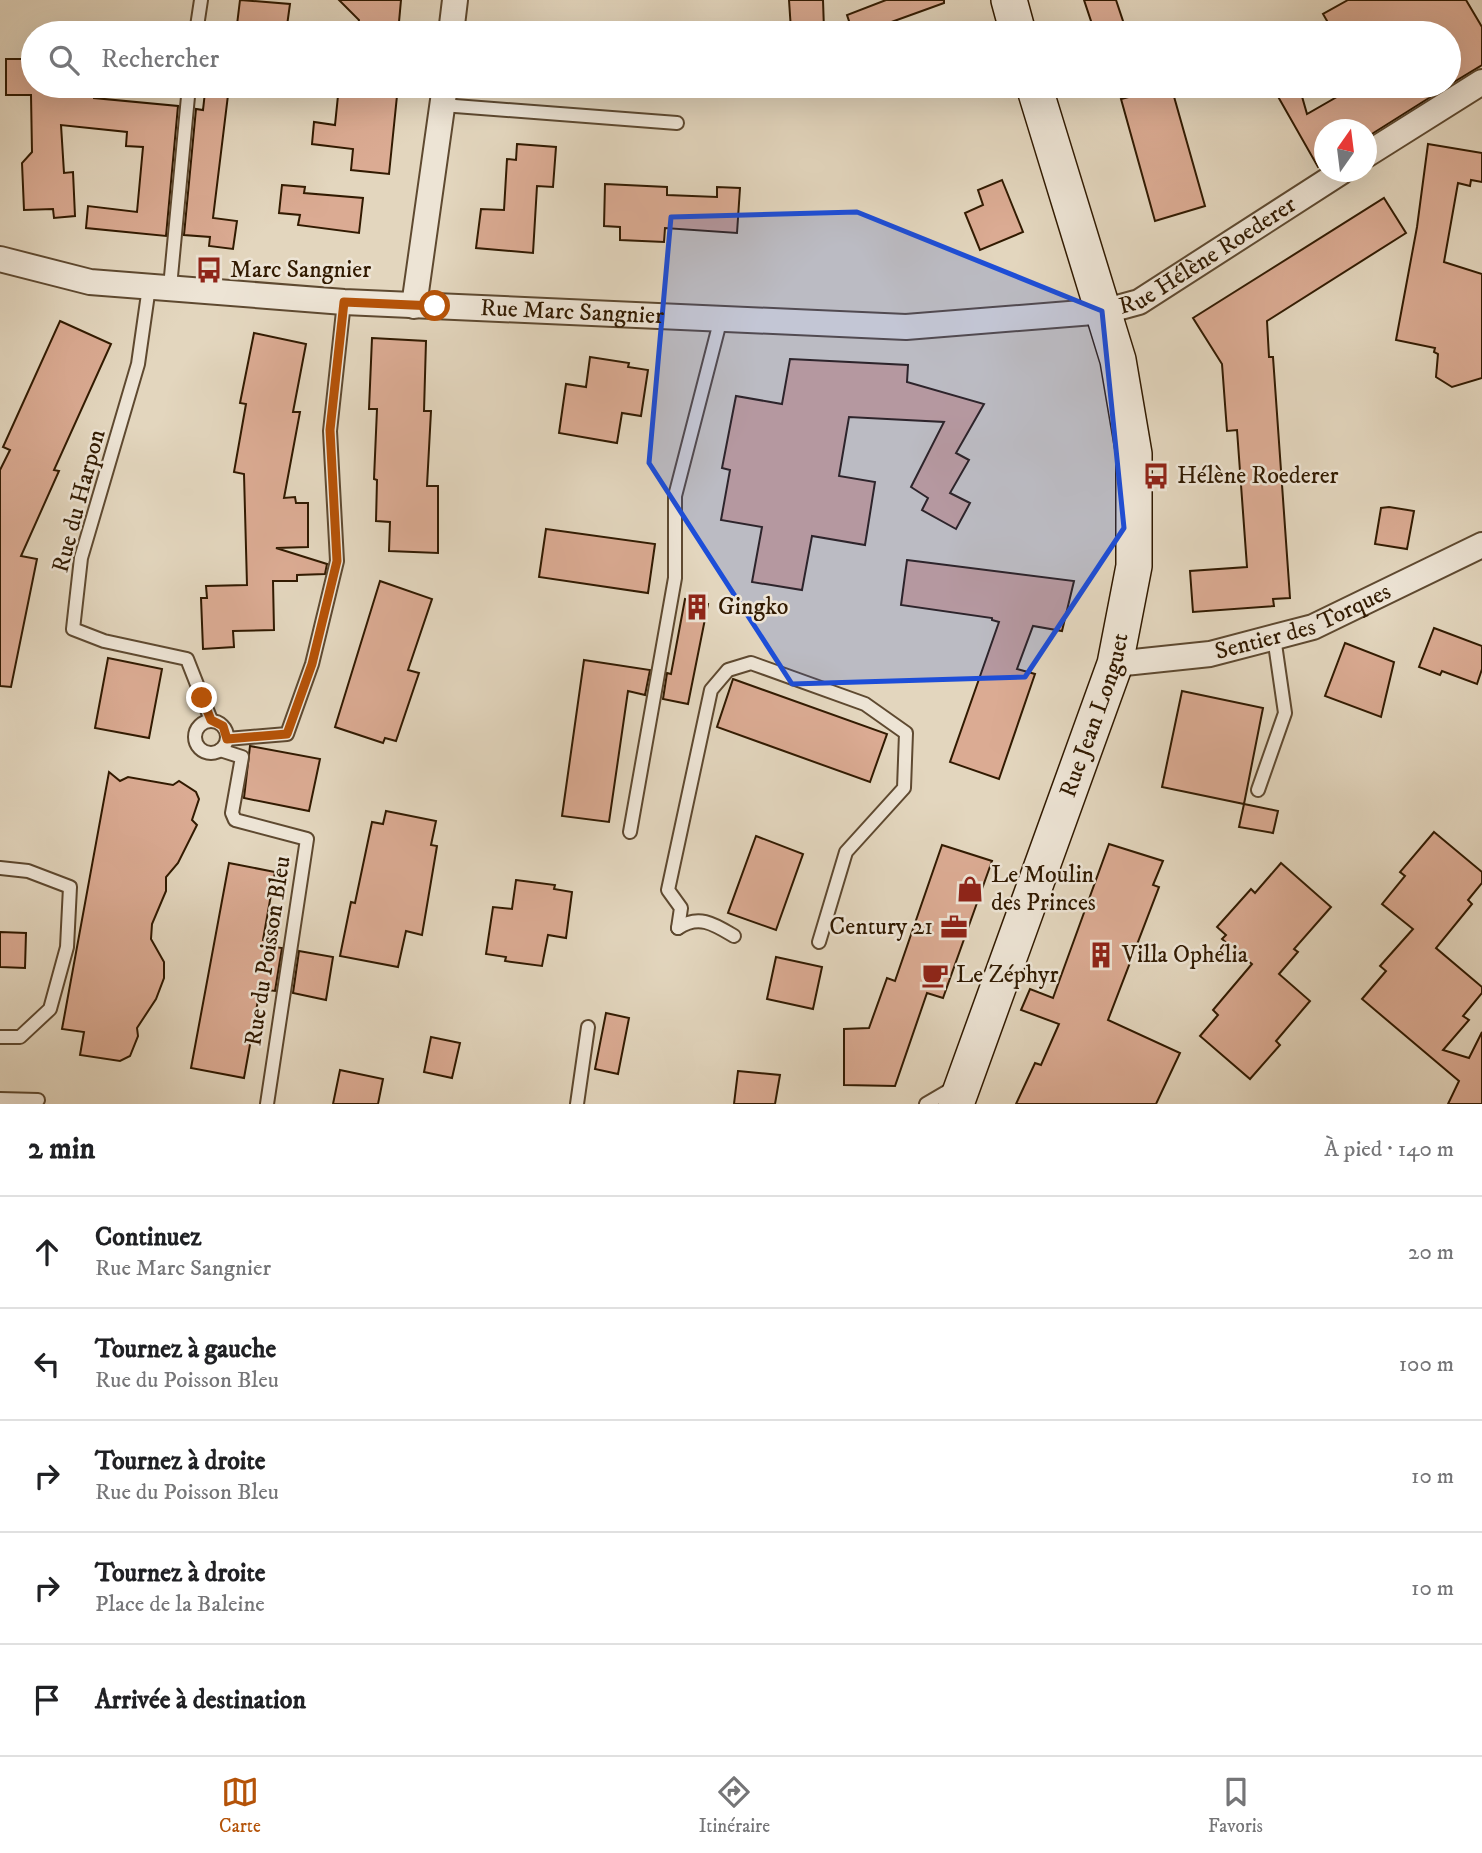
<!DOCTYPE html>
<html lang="fr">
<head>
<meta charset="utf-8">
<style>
	body { margin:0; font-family:"IM FELL DW Pica",serif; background:#f6f6f6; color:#202124 }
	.compass { position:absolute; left:1314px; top:119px; width:63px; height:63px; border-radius:50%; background:#fff; box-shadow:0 7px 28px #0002; rotate:14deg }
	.stop { position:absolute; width:21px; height:21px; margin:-16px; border:5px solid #b45309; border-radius:50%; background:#fff }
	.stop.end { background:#b45309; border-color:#fff; box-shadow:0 2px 7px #0008 }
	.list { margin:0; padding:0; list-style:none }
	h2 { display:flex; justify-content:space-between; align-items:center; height:91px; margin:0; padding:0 28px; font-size:30px }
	h2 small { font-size:23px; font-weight:400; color:#757577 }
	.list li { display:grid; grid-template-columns:46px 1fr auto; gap:21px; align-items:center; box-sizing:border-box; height:112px; padding:0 28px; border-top:2px solid #e0e0e0 }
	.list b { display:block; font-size:26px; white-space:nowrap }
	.list p { margin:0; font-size:23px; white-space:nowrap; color:#757577 }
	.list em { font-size:23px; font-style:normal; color:#757577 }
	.icon { flex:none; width:38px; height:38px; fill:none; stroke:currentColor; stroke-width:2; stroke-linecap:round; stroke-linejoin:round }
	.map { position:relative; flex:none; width:1482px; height:1104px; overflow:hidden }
	.search { position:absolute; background:#fff; box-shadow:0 7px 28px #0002; left:21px; right:21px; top:21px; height:77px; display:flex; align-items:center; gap:18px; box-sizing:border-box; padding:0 24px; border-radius:38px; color:#757577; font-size:26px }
	.sheet { height:651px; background:#fff }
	nav { display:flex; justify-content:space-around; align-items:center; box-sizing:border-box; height:98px; border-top:2px solid #e0e0e0; background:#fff; font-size:19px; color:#757577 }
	nav a { display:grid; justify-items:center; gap:4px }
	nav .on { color:#b45309 }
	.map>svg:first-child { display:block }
	.building { fill:#dbab93; stroke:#311a01; stroke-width:2 }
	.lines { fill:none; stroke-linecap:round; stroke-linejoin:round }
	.lane-casing { stroke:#5e4930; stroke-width:16 }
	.street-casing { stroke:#5e4930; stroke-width:28 }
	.secondary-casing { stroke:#311a01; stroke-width:38 }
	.lane { stroke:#ede4d5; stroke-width:12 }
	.street { stroke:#ede4d5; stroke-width:24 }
	.secondary { stroke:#ede4d5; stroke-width:35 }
	.route { stroke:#b45309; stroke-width:9 }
	.marked { fill:#1d4ed8; fill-opacity:0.2; stroke:#1d4ed8; stroke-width:5; stroke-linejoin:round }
	.labels { text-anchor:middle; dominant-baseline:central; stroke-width:5; stroke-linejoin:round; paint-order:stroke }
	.street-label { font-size:24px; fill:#311a01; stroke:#ede4d5 }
	.poi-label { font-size:24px; fill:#311a01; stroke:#ede4d5; text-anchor:start }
</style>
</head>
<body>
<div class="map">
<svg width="1482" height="1104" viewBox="0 0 1482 1104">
	<rect width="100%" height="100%" fill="#e3d6be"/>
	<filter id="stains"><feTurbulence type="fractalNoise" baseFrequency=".00286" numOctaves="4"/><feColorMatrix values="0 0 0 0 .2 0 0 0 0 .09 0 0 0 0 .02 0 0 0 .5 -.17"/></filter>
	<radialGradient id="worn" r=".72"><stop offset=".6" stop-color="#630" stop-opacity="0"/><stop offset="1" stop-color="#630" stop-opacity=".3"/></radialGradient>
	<!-- building -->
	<g class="building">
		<polygon points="240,0 290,4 286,33 236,33"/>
		<polygon points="339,0 401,0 398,33 357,31 359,20"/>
		<polygon points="789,0 823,0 824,30 791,30"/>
		<polygon points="886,0 944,0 944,3 861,33 853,33 847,15"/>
		<polygon points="1084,0 1116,0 1127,33 1095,33"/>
		<polygon points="1348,0 1466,0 1482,27 1482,65 1449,85 1449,33 1334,33 1323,14"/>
		<polygon points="6,59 33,59 33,86 94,86 94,98 178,106 166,236 86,228 88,206 137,212 143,147 126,146 127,132 61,125 64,173 73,172 75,216 54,218 53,209 24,210 22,163 32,152 31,95 6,95"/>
		<polygon points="339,86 398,86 389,174 351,170 353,149 312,144 314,122 335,125"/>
		<polygon points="1171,86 1205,206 1155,221 1121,99"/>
		<polygon points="1272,86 1299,86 1307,114 1356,86 1448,86 1367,137 1367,130 1325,130 1325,163 1318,167"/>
		<polygon points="205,92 228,95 213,218 237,221 233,249 209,246 210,237 184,235 196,109 203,110"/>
		<polygon points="517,144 556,147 553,187 537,186 533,253 476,248 481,209 504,210 507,159 516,160"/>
		<polygon points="1428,144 1482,153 1482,182 1471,180 1470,186 1458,183 1444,262 1482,274 1482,378 1452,387 1436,377 1438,354 1434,352 1435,348 1396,340 1417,227"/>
		<polygon points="1002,180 1023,232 980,250 965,213 983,205 978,190"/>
		<polygon points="605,184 667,187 667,195 717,197 717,187 740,188 737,233 665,228 664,242 620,240 620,227 604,226"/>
		<polygon points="282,185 305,187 304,193 363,198 359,233 298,225 300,215 279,213"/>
		<polygon points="1384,198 1406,233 1267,321 1269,357 1273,357 1290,598 1273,599 1274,606 1193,612 1190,571 1247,567 1237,430 1227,431 1222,364 1193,318"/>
		<polygon points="60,321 111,344 54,470 59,471 21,556 37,559 11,687 0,686 0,470 10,450 3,447"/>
		<polygon points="254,333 306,344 293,412 300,412 284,498 295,497 296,503 308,503 308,547 276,548 327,564 325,574 297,575 297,581 273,581 274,630 233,631 234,647 203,649 201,598 207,598 206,586 247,585 244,474 234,472 246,404 240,403"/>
		<polygon points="372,338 426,341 424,411 431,411 427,486 438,486 438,553 389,551 390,522 376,521 377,480 374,479 377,409 369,409"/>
		<polygon points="590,357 629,363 628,367 648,370 641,416 622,413 617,443 559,433 566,384 586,387"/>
		<polygon points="790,359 908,365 907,382 984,404 956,453 969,460 950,493 970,503 956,529 922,510 928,498 911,487 944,422 849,417 839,476 875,482 865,545 812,536 802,590 752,582 762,527 721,520 730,470 722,468 736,396 782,404"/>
		<polygon points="1389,507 1414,511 1407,549 1375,544 1381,508"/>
		<polygon points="546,529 655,544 648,593 539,577"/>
		<polygon points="907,560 1074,581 1062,631 1033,626 1017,669 1035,674 999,779 950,762 999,622 992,620 992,618 901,605"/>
		<polygon points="380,581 432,599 408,670 419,673 396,741 385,738 383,743 335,727"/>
		<polygon points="685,599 708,604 688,704 663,699 667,673 671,674"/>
		<polygon points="1434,628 1482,646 1482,669 1477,684 1442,671 1440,675 1419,667"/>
		<polygon points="1345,643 1394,662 1381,717 1325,696"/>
		<polygon points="108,658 162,669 149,738 95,728"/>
		<polygon points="584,660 650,670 645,695 628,691 609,822 562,816"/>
		<polygon points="733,679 887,734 870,782 717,727"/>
		<polygon points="1182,691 1263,708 1244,804 1162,787"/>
		<polygon points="250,746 320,759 309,811 244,798"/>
		<polygon points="109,772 120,781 128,777 173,785 179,781 196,792 199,799 192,820 197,825 178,863 166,877 166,891 152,924 151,939 164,962 164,978 156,999 137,1028 138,1036 130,1056 120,1061 80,1055 84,1032 62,1029"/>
		<polygon points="1244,804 1278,811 1273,833 1239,827"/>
		<polygon points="386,811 436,821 431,845 437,846 422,935 406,931 398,967 340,956 351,902 355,903 372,822 383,824"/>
		<polygon points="1434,832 1482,872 1482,883 1468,900 1472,904 1436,948 1482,987 1482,993 1463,1016 1469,1020 1443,1050 1469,1058 1482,1032 1482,1104 1448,1104 1459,1081 1362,999 1386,971 1380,966 1413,929 1382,904 1405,876 1400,872"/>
		<polygon points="756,836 803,854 776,930 728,913"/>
		<polygon points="1109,844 1163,861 1153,885 1159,887 1108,1020 1180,1053 1156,1104 1016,1104 1035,1063 1041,1065 1059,1024 1021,1010 1030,989 1053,998"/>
		<polygon points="942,845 992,861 943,998 927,993 895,1086 844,1085 844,1029 869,1028 887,978 895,981"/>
		<polygon points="229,863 275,872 263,940 269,941 268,946 282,948 275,991 260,989 244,1078 191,1068"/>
		<polygon points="1281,863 1331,907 1294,949 1298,952 1279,974 1310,1001 1276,1041 1280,1045 1250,1079 1200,1036 1218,1015 1213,1010 1252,964 1222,939 1226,935 1217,927 1251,889 1255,893"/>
		<polygon points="516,880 555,885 554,889 572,892 566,938 548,935 542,966 505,961 506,957 486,954 493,907 512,909"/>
		<polygon points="0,932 26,933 25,968 0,967"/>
		<polygon points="299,951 333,957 326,1000 293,993"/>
		<polygon points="776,957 822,967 813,1009 767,999"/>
		<polygon points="606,1013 629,1018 618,1074 595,1069"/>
		<polygon points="431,1037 460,1043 452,1078 424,1072"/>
		<polygon points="340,1070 383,1079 378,1104 333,1104"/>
		<polygon points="738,1071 780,1075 775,1104 734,1104"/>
	</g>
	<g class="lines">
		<!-- lane casing -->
		<g class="lane-casing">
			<g id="lane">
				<polyline points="196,33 201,0"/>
				<polyline points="442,105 677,123"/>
				<polyline points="149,287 138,364 81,558 73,629 104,641 187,659 211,720"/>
				<polyline points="170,287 189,86"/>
				<circle cx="211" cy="737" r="16"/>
				<polyline points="227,739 287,734 312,664 337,561 330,431 344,302"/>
				<polyline points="220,750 242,757 232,813 235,820 307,839 267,1104"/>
				<polyline points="1258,790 1285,713 1274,637"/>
				<polyline points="630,832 675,578 675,496 721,318"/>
				<polyline points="0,868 28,871 70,887 67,947 50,1009 20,1037 0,1037"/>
				<polyline points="678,928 681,908 668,890 711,690 728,670 751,663 865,704 906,733 904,788 846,852 819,942"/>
				<path d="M 678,928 C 699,914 714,924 734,936"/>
				<polyline points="0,1099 38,1100"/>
				<polyline points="577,1104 588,1027"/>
				<polyline points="926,1104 955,1087"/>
			</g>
		</g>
		<!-- street casing -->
		<g class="street-casing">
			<g id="street">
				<polyline points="451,33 455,0"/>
				<polyline points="1366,155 1482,82"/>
				<path id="s1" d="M 0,259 L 90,282 L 344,302 L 906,327 L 1106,311 L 1139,302 L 1341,172"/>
				<polyline points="414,306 445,86"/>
				<path id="s2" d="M 1115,664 L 1210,654 L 1313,627 L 1482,545"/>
			</g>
		</g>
		<!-- secondary casing -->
		<g class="secondary-casing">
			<g id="secondary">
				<polyline points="1009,0 1018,33"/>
				<path id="s3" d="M 956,1104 L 1115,664 L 1134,566 L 1134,454 L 1118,360 L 1034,86"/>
			</g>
		</g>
		<!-- lane -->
		<use href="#lane" class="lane"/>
		<!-- street -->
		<use href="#street" class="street"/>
		<!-- secondary -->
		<use href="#secondary" class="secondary"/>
	</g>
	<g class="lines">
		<!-- route -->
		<polyline class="route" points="202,698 211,720 223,726 227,739 287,734 312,664 337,561 330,430 344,302 435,306"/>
	</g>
	<!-- marked area -->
	<path class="marked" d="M 857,212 L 1102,311 L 1124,528 L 1025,677 L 792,684 L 649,463 L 671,217 Z"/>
	<!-- icons -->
	<defs>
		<g id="bus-bare" transform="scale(2.1)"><path d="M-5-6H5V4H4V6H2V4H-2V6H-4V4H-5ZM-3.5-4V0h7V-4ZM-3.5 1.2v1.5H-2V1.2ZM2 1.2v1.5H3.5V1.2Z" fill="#8f2418" stroke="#ede4d5" stroke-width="2.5" paint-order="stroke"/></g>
		<g id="building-bare" transform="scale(2.1)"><path d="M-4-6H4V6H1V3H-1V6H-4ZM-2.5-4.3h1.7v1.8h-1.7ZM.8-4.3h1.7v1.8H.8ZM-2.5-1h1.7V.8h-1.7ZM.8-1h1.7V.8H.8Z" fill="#8f2418" stroke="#ede4d5" stroke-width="2.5" paint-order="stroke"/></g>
		<g id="shop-bare" transform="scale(2.1)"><path d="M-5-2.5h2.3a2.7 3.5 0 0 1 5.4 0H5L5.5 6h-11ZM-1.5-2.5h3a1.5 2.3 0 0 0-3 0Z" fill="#8f2418" stroke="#ede4d5" stroke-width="2.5" paint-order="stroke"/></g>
		<g id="office-bare" transform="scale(2.1)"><path d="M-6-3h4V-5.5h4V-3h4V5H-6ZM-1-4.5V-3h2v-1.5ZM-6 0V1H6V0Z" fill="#8f2418" stroke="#ede4d5" stroke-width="2.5" paint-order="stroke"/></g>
		<g id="cafe-bare" transform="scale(2.1)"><path d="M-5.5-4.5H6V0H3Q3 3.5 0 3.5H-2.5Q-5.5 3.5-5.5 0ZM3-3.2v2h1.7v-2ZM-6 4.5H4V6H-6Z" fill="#8f2418" stroke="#ede4d5" stroke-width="2.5" paint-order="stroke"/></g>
	</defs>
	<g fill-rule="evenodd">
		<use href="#bus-bare" x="209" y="270"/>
		<use href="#bus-bare" x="1156" y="476"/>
		<use href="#building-bare" x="697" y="607"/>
		<use href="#shop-bare" x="970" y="889"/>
		<use href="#office-bare" x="954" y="927"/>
		<use href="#building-bare" x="1101" y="955"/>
		<use href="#cafe-bare" x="935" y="975"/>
	</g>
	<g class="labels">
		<!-- street labels -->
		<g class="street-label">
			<text stroke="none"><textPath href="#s1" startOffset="1227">Rue Hélène Roederer</textPath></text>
			<text stroke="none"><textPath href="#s1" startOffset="576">Rue Marc Sangnier</textPath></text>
			<text transform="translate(79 501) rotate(-75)">Rue du Harpon</text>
			<text stroke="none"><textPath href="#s2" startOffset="194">Sentier des Torques</textPath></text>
			<text stroke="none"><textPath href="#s3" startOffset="413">Rue Jean Longuet</textPath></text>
			<text transform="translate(268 951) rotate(-81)">Rue du Poisson Bleu</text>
		</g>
		<!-- poi labels -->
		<g class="poi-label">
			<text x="230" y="270">Marc Sangnier</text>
			<text x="1177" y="476">Hélène Roederer</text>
			<text x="718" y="607">Gingko</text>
			<text x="991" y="875">Le Moulin<tspan x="991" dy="28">des Princes</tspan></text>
			<text x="933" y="927" text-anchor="end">Century 21</text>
			<text x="1122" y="955">Villa Ophélia</text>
			<text x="956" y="975">Le Zéphyr</text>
		</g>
	</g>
	<rect width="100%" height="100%" filter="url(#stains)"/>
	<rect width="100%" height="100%" fill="url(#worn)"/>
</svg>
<svg class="compass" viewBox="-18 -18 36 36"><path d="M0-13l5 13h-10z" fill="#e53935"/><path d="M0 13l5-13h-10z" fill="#757577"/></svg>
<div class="stop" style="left:435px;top:306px"></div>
<div class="stop end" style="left:202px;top:698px"></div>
<div class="search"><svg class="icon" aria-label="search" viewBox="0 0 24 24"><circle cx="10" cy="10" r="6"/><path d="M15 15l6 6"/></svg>Rechercher</div>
</div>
<section class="sheet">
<h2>2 min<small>À pied · 140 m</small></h2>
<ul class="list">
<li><svg class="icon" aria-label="ahead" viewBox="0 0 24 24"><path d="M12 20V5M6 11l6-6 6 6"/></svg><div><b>Continuez</b><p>Rue Marc Sangnier</p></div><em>20 m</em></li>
<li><svg class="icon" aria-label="left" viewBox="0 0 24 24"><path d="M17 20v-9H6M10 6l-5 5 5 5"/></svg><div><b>Tournez à gauche</b><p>Rue du Poisson Bleu</p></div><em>100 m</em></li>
<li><svg class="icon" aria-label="right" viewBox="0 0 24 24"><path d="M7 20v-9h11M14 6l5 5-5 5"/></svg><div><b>Tournez à droite</b><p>Rue du Poisson Bleu</p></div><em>10 m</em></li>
<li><svg class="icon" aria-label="right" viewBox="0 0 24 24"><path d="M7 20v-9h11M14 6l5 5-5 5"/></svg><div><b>Tournez à droite</b><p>Place de la Baleine</p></div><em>10 m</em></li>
<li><svg class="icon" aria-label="arrive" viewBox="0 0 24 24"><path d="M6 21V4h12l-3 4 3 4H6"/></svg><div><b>Arrivée à destination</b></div></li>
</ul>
</section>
<nav>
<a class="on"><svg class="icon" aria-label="map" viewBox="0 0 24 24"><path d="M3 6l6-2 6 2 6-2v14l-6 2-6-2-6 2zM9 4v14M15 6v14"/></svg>Carte</a>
<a><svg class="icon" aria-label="directions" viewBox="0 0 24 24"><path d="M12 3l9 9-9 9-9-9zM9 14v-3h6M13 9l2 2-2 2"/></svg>Itinéraire</a>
<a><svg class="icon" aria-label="saved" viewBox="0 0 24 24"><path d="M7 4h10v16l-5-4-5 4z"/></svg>Favoris</a>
</nav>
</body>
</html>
